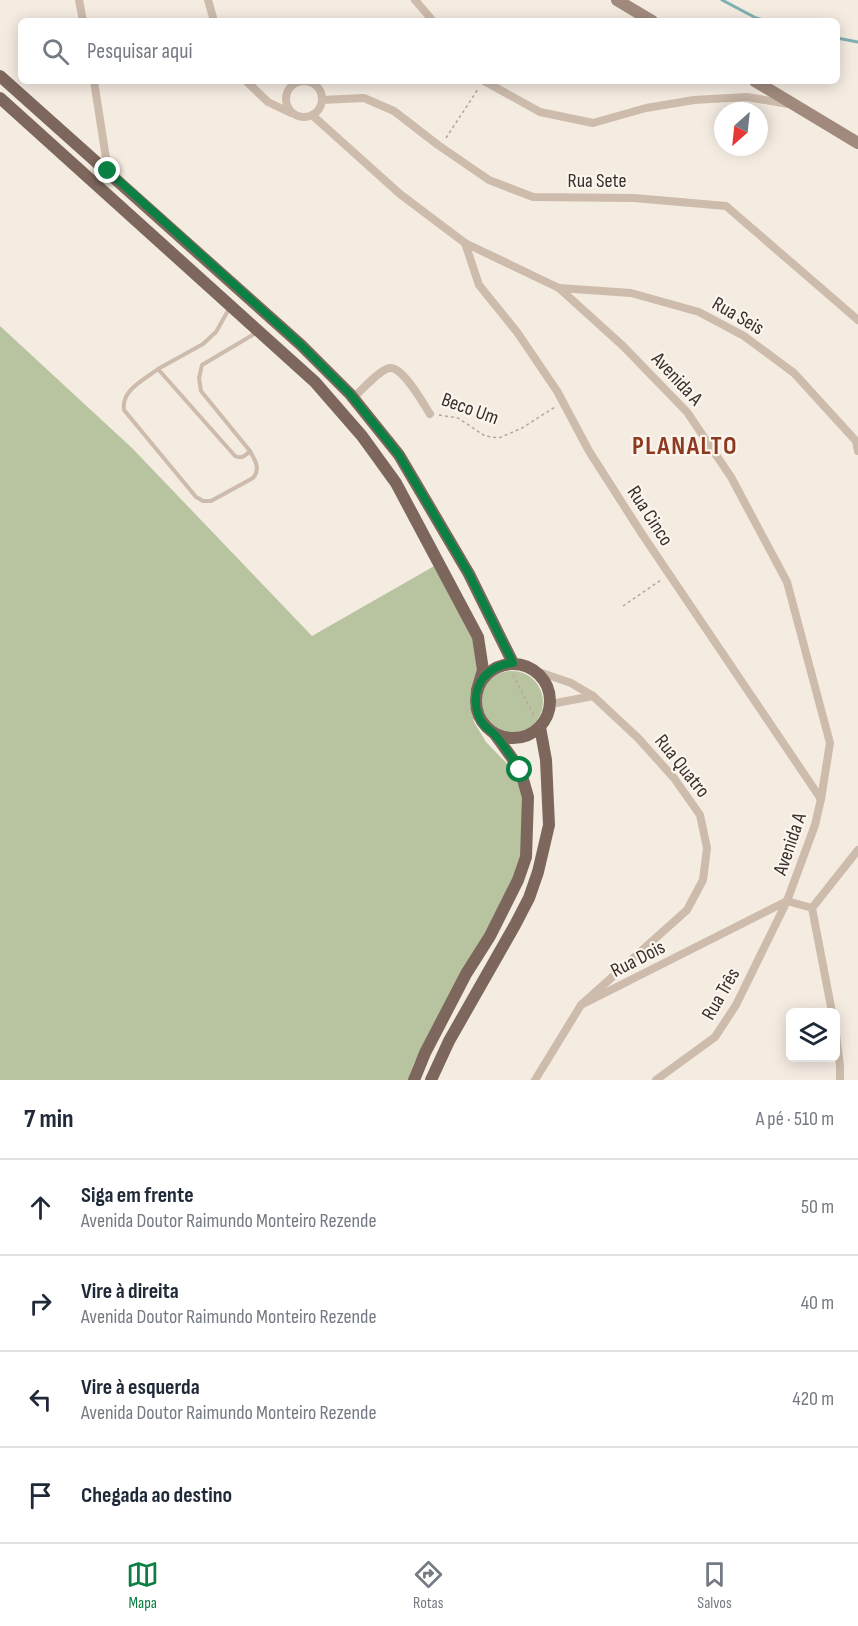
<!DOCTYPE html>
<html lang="pt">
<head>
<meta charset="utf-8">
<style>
	body { margin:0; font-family:"Sofia Sans Condensed",sans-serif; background:#f6f6f7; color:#1f2937 }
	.controls { position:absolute; right:18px; bottom:18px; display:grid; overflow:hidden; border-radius:9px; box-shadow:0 3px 15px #0003 }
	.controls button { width:54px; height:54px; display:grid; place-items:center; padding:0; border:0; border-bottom:2px solid #e0e1e3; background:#fff; color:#1f2937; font:30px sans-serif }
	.compass { position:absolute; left:714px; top:102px; width:54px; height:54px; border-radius:50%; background:#fff; box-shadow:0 3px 15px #0003; rotate:207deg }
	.stop { position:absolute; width:18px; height:18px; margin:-14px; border:4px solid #0b8043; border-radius:50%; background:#fff }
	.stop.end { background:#0b8043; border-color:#fff; box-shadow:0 2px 6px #0008 }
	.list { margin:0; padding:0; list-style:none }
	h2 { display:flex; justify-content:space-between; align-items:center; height:78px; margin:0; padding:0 24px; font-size:26px }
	h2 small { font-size:20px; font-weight:400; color:#747a83 }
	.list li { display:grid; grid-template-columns:39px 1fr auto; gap:18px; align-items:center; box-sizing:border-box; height:96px; padding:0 24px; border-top:2px solid #e0e1e3 }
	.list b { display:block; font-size:22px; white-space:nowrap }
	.list p { margin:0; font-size:20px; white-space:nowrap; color:#747a83 }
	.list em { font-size:20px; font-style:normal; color:#747a83 }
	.icon { flex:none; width:33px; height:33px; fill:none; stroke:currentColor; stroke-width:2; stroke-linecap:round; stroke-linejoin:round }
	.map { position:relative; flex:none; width:858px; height:1080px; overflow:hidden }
	.search { position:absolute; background:#fff; box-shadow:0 3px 15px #0003; left:18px; right:18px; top:18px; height:66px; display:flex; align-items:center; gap:15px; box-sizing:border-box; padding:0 21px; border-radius:9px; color:#747a83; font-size:22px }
	.sheet { height:462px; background:#fff }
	nav { display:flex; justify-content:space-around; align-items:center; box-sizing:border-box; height:84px; border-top:2px solid #e0e1e3; background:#fff; font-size:16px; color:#747a83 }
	nav a { display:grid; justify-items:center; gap:3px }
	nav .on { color:#0b8043 }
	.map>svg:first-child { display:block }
	.green { fill:#b8c4a0 }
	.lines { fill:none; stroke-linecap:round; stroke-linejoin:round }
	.stream { stroke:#7fb0b2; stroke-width:3 }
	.path { stroke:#b9a596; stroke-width:1.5; stroke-dasharray:3 3; stroke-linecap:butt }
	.lane { stroke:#cdbbac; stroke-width:4 }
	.street { stroke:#cdbbac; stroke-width:8 }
	.secondary { stroke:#a18a7d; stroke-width:12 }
	.primary { stroke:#7d675c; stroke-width:12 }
	.route { stroke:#0b8043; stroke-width:8 }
	.labels { text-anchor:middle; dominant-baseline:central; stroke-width:4.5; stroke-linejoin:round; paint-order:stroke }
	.street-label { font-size:20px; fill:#3b302b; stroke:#fbf5ee }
	.district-label { font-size:26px; font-weight:bold; letter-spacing:1.5px; fill:#8c3b22; stroke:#fbf5ee }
</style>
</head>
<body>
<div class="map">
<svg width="858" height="1080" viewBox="0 0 858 1080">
	<rect width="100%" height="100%" fill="#f4ebe1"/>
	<!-- green -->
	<g class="green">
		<polygon points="0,326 132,448 312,636 436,565 477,645 478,661 476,683 470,703 474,722 486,742 517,774 525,796 524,850 518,867 487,934 448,997 414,1063 408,1080 0,1080"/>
		<circle cx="512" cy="702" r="31"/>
	</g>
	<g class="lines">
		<!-- stream -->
		<g class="stream">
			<polyline points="722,0 756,18 768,21"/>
			<polyline points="837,38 858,42"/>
		</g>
		<!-- path -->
		<g class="path">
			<polyline points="446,138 478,89"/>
			<polyline points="439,415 458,418 485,436 499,438 522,428 555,407"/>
			<polyline points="623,606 661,580"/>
			<polyline points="513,675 534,716"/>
		</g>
		<!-- lane -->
		<g class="lane">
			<path d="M 229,309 L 216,332 L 203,344 L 158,369 L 235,456 C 242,459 245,456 250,451 L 201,391 L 199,378 L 202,365 L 256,333"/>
			<path d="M 158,369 C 144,380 121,390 124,410 L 196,497 L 203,501 L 211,501 L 253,478 C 261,468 255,461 250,451"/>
		</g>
		<!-- street -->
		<g class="street">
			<polyline points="79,0 83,21"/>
			<polyline points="208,0 214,21"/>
			<polyline points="415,0 433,21"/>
			<polyline points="94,81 108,171"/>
			<polyline points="246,81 268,102 291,113"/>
			<polyline points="484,81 540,112 593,123 646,108 694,100 747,97 788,104"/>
			<circle cx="304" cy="99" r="18"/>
			<polyline points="322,100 364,98 394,111 438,145 489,180 533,197 634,198 726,206 858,320"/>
			<polyline points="312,115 400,194 465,243 559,288 623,346 687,412 731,477 787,582 830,743 821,799 815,825 787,901 736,1005 715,1037 656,1080"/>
			<polyline points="465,243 479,285 517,332 557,391 589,451 642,534 821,799"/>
			<polyline points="559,288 631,293 699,312 744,336 794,373 856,441 858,451"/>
			<path d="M 353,398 C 361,391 380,369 390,368 C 403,367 423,403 430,414"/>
			<polyline points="536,671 571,683 593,696 638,738 674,778 700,815 707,848 703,880 687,910 581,1005"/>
			<polyline points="551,704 593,696"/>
			<polyline points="787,901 812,908 858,850"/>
			<polyline points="812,908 832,1012"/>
			<polyline points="836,1035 840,1066 840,1080"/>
			<polyline points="535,1080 581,1005 787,901"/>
		</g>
		<!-- secondary -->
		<g class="secondary">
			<polyline points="617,0 652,21"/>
			<polyline points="755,81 858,143"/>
		</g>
		<!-- primary -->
		<g class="primary">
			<polyline points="0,76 301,345 350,394 399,455 469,574 513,663"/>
			<polyline points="0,98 315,382 362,436 396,483 478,637 483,670 477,690"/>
			<circle cx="513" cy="701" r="37"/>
			<polyline points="414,1080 425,1053 466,974 490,936 518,880 526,857 528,797 520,769 494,733"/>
			<polyline points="431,1080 449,1041 515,925 529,898 538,872 549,825 546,760 540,727"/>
		</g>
	</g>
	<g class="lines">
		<!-- route -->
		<path class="route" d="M 108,171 L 301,345 L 350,394 L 399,455 L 469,574 L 513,663 C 502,664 492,668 484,677 C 473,690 473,711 484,725 C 487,729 492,731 495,735 C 504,745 512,758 520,770"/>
	</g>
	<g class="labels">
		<!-- street labels -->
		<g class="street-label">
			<text x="597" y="181">Rua Sete</text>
			<text transform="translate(738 316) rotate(30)">Rua Seis</text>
			<text transform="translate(677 379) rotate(47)">Avenida A</text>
			<text transform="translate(470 409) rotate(20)">Beco Um</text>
			<text transform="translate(650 516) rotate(57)">Rua Cinco</text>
			<text transform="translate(682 766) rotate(51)">Rua Quatro</text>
			<text transform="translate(790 844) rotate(-71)">Avenida A</text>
			<text transform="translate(638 959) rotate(-27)">Rua Dois</text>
			<text transform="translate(721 994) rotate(-60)">Rua Três</text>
		</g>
		<!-- district labels -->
		<g class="district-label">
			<text x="685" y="446">PLANALTO</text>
		</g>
	</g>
</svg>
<div class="controls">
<button><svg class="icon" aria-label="layers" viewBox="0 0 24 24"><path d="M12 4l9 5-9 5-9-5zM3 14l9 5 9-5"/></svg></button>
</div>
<svg class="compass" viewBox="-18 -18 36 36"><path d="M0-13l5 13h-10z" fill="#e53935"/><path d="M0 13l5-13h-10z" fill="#747a83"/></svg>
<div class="stop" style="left:520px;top:770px"></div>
<div class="stop end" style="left:108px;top:171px"></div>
<div class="search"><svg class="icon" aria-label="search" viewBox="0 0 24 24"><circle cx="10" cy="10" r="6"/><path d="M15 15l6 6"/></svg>Pesquisar aqui</div>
</div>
<section class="sheet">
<h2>7 min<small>A pé · 510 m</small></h2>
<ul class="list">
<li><svg class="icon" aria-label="ahead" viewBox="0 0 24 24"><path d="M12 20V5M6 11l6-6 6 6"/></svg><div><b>Siga em frente</b><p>Avenida Doutor Raimundo Monteiro Rezende</p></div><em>50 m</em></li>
<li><svg class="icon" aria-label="right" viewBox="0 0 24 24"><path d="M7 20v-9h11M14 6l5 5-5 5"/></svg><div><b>Vire à direita</b><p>Avenida Doutor Raimundo Monteiro Rezende</p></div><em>40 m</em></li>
<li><svg class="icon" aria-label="left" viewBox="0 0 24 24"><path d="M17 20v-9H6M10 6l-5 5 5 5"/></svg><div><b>Vire à esquerda</b><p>Avenida Doutor Raimundo Monteiro Rezende</p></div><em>420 m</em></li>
<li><svg class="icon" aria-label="arrive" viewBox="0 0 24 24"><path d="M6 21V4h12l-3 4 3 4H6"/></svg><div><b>Chegada ao destino</b></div></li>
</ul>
</section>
<nav>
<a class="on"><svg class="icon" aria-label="map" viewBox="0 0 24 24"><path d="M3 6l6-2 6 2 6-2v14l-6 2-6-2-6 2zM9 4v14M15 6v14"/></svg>Mapa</a>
<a><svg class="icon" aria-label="directions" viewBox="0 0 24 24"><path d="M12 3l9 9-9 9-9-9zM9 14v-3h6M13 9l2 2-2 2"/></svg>Rotas</a>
<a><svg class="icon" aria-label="saved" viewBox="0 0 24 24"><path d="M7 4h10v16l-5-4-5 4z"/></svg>Salvos</a>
</nav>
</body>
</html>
